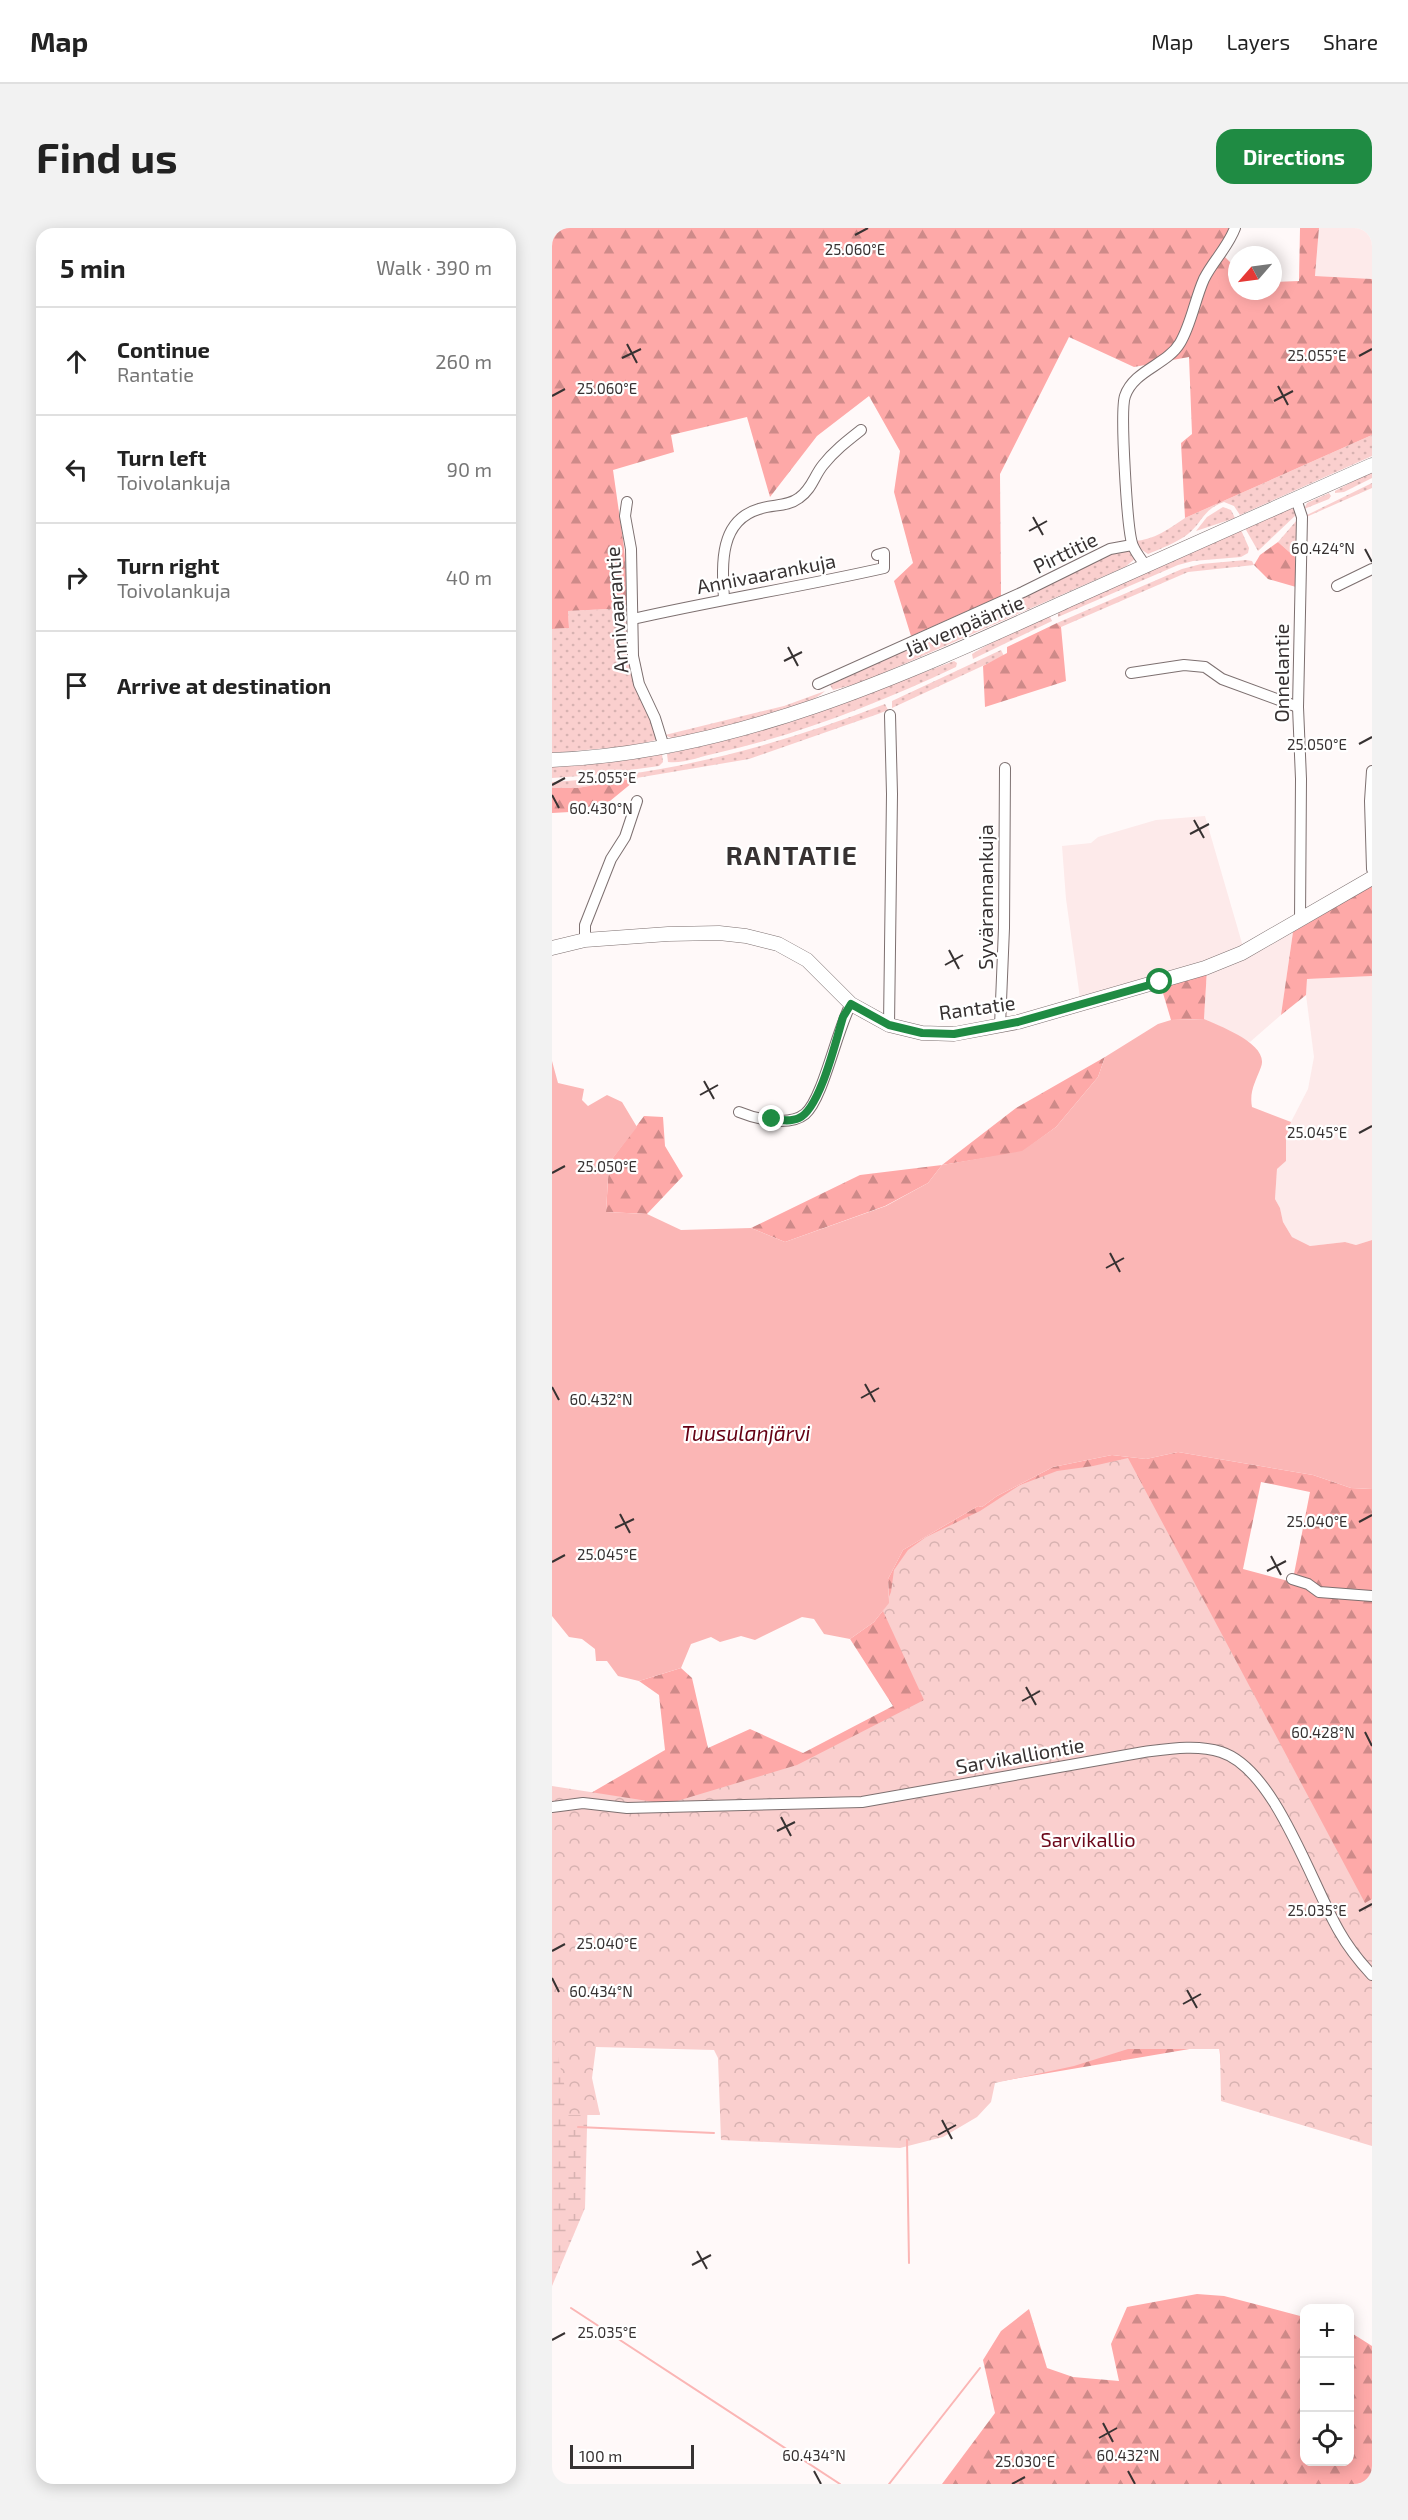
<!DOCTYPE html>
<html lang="en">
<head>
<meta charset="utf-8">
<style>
	body { margin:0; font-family:"Exo 2",sans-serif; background:#f2f2f2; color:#222 }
	.controls { position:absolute; right:18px; bottom:18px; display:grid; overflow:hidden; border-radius:12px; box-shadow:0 3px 15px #0003 }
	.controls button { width:54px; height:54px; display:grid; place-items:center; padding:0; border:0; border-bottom:2px solid #e0e0e0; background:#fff; color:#222; font:30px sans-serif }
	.compass { position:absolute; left:676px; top:18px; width:54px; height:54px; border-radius:50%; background:#fff; box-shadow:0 3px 15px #0003; rotate:242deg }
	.scale { position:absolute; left:18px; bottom:15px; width:124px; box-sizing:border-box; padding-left:6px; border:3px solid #373232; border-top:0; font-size:16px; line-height:21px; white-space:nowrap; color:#373232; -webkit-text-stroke:4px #fff; paint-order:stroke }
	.stop { position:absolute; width:18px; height:18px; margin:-14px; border:4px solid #1f8b43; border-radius:50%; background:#fff }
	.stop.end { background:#1f8b43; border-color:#fff; box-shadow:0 2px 6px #0008 }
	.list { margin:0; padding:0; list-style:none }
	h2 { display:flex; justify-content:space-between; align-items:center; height:78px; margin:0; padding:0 24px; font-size:26px }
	h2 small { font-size:20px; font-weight:400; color:#767676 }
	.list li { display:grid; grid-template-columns:39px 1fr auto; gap:18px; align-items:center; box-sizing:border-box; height:108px; padding:0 24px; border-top:2px solid #e0e0e0 }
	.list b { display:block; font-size:22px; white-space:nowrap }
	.list p { margin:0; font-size:20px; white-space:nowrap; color:#767676 }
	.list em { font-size:20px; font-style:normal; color:#767676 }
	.icon { flex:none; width:33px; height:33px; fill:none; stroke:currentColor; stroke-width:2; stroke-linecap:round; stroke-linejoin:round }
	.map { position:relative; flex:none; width:820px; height:2256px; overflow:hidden; border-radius:18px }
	header { display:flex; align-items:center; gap:36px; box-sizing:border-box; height:84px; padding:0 30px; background:#fff; border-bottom:2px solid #e0e0e0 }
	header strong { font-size:28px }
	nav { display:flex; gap:33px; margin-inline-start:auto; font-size:21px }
	.intro { display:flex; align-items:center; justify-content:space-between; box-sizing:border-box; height:144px; padding:0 36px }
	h1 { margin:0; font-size:42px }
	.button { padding:15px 27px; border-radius:18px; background:#1f8b43; color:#fff; font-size:21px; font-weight:700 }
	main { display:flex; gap:36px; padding:0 36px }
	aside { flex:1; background:#fff; border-radius:18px; box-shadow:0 3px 15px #0003 }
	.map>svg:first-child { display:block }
	.built { fill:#fdeaea }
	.grass { fill:url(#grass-dots) }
	.forest { fill:url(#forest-firs) }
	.wetland { fill:url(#wetland-marsh) }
	.park { fill:url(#park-crowns) }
	.water { fill:#fbb6b5 }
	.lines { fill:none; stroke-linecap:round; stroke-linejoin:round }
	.stream { stroke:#fbb6b5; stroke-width:2 }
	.street-casing { stroke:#7d7070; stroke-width:12 }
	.secondary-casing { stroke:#7d7070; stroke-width:15 }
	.street { stroke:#fff; stroke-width:10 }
	.secondary { stroke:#fff; stroke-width:14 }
	.route { stroke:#1f8b43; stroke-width:8 }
	.ticks { fill:none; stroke:#373232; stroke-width:2 }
	.labels { text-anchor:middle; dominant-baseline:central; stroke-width:4.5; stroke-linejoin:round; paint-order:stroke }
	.street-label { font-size:20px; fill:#373232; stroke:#fff }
	.park-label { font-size:20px; fill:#6c081a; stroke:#fff }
	.water-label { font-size:21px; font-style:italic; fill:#650014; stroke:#fff }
	.district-label { font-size:26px; font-weight:bold; letter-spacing:1.5px; fill:#373232; stroke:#fff }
	.ticks-label { font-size:15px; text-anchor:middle; fill:#373232; stroke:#fff; stroke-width:4.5; stroke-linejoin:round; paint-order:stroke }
</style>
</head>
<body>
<header>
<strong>Map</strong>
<nav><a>Map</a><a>Layers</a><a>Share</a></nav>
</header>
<div class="intro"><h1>Find us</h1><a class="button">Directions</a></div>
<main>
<aside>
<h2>5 min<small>Walk · 390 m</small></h2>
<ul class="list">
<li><svg class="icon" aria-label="ahead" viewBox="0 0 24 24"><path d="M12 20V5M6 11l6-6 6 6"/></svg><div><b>Continue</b><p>Rantatie</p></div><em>260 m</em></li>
<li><svg class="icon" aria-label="left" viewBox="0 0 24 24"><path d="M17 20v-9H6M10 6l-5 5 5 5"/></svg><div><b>Turn left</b><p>Toivolankuja</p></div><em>90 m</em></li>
<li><svg class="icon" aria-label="right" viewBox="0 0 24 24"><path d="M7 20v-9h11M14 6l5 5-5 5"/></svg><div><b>Turn right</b><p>Toivolankuja</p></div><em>40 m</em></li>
<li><svg class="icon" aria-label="arrive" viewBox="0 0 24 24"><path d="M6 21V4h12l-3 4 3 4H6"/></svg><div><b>Arrive at destination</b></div></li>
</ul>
</aside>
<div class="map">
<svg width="820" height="2256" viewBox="0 0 820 2256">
	<defs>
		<pattern id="grass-dots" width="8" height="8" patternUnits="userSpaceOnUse" patternTransform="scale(1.5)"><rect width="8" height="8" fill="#facfce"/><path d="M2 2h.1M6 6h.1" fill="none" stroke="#d7b2b1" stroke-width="1.8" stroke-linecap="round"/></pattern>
		<pattern id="forest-firs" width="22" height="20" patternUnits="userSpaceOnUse" patternTransform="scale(1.5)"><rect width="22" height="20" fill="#fea9a8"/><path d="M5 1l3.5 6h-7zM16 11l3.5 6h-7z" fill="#ce8a89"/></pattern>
		<pattern id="wetland-marsh" width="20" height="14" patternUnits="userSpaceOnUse" patternTransform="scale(1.5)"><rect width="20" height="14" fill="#facfce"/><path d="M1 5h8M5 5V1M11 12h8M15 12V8" fill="none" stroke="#d7b2b1"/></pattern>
		<pattern id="park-crowns" width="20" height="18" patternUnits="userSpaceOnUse" patternTransform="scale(1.5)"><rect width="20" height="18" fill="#facfce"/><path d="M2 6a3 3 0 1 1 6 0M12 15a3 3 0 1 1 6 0" fill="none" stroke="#d7b2b1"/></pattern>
	</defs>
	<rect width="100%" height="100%" fill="#fff9f9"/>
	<!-- built -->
	<g class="built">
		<polygon points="767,0 820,0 820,51 763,48"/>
		<polygon points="653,588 694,729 741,704 729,787 698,814 652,791 655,742 529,777 514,671 510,618 539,615 546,609 604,592"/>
		<polygon points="820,748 820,1012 804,1017 793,1014 758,1018 740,1009 731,994 728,980 723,971 725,941 734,933 734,909 739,894 756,861 762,829 754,767 755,751"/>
	</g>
	<!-- grass -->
	<g class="grass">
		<path d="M 820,207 L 820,228 L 688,287 L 682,278 L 672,274 C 650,282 651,294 636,306 C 626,314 608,321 596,326 L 587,320 L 582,313 C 602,312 617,301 633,290 Z"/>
		<polygon points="820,243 820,250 792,264 783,265 783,263"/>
		<polygon points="820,255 820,260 752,290 753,288"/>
		<polygon points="777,265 779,268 777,271 752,281 755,275"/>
		<polygon points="671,279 679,282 683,290 644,303 655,289"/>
		<polygon points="736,280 740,280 745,286 706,323 693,300"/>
		<polygon points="745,292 746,293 743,329 726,314"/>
		<polygon points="689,302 697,320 696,325 689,329 641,333 626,337 506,389 506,384"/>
		<polygon points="577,320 584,330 573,339 311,454 281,462 278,457 566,322"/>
		<polygon points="694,332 700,333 702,337 636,344 509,399 505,395 630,341 649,336"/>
		<polygon points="77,380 104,512 79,518 0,525 0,401 17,400 16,383"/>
		<polygon points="497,387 500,393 421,431 420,426 442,413"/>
		<polygon points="449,422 452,428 340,480 340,473"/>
		<path d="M 402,433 L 405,435 L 404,439 C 327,475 249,506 165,525 C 150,528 131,536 116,534 L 115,526 L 239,494 Z"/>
		<path d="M 273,463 C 250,485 156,503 121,511 L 113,507 L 232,478 Z"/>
		<path d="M 333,476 L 336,482 L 326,486 L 197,531 L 25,560 L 0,560 L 0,554 C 116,547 225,518 333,476 Z"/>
		<polygon points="110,526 111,534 107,538 42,547 0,550 0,538"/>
	</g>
	<!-- forest -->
	<g class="forest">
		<polygon points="0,0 682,0 669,25 685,41 685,63 721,63 721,54 747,53 748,0 767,0 763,48 820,51 820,207 633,290 629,215 640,206 637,129 582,139 517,109 448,246 449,368 359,408 342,353 361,335 342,264 348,223 317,168 265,208 218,269 195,189 119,207 122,224 61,242 72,319 77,380 16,383 17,400 0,401"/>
		<polygon points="726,314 743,329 744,359 716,351 702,337 708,327"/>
		<polygon points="505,395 509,399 514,453 433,479 431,438 455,425 455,419"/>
		<polygon points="86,550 58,573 18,584 0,585 0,560 25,560"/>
		<polygon points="820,658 820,748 755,751 754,767 729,787 741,704"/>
		<polygon points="655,741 652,791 619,792 608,755"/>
		<polygon points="553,829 546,849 504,899 470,924 390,937 376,955 333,978 233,1014 199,1000 308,947 390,937 464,880"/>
		<polygon points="92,888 111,889 113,918 131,948 95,986 54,984 57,935"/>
		<polygon points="626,1224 761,1247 799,1260 820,1261 820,1366 768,1362 742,1346 758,1264 709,1254 691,1341 740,1354 767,1366 820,1371 820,1915 672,1871 667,1816 438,1855 413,1894 407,1898 338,1912 172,1905 171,1828 162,1813 61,1810 37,1819 7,1812 0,1785 0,1562 32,1569 113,1522 107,1467 87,1453 129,1440 140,1450 156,1520 198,1501 251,1525 341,1478 298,1411 322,1394 337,1375 336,1351 351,1322 426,1278 430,1279 445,1268 501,1239 560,1227 594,1231"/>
		<polygon points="645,2066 672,2068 752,2089 752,2234 798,2234 798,2104 820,2118 820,2256 390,2256 443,2185 431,2132 449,2103 477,2081 495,2140 521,2149 567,2153 559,2116 575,2079"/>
	</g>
	<!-- wetland -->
	<polygon class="wetland" points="0,1785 37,1819 33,1980 0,2058"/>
	<!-- park -->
	<polygon class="park" points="576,1230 813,1675 820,1671 820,1918 669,1873 668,1821 576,1821 522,1838 443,1855 439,1874 425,1889 391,1909 348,1920 169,1912 166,1830 162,1822 44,1819 40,1850 48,1887 11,1887 14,1864 0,1802 0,1558 115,1576 245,1537 372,1472 331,1383 339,1364 342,1342 356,1322 374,1309 428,1283 468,1257 505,1243 541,1238"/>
	<!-- water -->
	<path class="water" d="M 652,791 C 667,798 718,816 709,839 C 704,853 697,863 700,879 L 739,894 L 734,909 L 734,933 L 725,941 L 723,971 L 728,980 L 731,994 L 740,1009 L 758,1018 L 793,1014 L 804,1017 L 820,1012 L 820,1261 L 799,1260 L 761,1247 L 626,1224 L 594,1231 L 560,1227 L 501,1239 L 445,1268 L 430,1279 L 426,1278 L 351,1322 L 336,1351 L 337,1375 L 322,1394 L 298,1411 L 272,1406 L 262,1391 L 250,1389 L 203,1412 L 189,1408 L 168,1414 L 159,1409 L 139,1416 L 129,1440 L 87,1453 L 66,1448 L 55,1433 L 44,1433 L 43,1421 L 30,1411 L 17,1409 L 0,1388 L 0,833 L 6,855 L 32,861 L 30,872 L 36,878 L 55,867 L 70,874 L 85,899 L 57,935 L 54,984 L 95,986 L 129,1002 L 199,1000 L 233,1014 L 334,978 L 376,955 L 390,937 L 470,923 L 504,899 L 546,849 L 553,829 L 606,796 L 619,792 Z"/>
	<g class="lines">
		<!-- stream -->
		<g class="stream">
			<polyline points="26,1899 162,1905"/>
			<polyline points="355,1912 357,2035"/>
			<polyline points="19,2080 288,2256"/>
			<polyline points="337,2256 428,2140"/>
		</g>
		<!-- street casing -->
		<g class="street-casing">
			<g id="street">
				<polyline points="744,271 750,289 746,479 749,551 748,692"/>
				<polyline points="75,274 73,288 79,321 81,428 87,456 103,490 112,519"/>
				<path d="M 593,337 C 589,331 584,325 581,318 C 575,305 568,182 573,168 C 582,142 615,137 628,115 C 639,97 643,71 652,51 C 661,33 676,19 683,0"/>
				<polyline points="785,358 820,341"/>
				<path d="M 172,371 C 170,336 167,293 207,281 C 221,276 235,279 247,270 C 260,261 262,248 271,237 C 282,223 295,213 309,202"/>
				<path d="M 81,391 C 164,372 248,359 332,340 L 332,325 L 325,327"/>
				<polyline points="579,445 632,437 653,439 670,451 746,479"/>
				<polyline points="266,456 471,364 558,321 580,317"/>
				<polyline points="820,543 818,573 820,641"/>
				<polyline points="33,712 33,697 59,631 73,609 85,573"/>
				<polyline points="337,797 340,566 338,487"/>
				<polyline points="448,798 452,700 453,540"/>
				<path d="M 187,884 C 204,891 237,899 253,886 C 271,871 285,801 299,776"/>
				<polyline points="740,1351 756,1356 767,1364 820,1368"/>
				<path d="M 0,1579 L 31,1575 L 75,1580 L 310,1574 L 592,1524 C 616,1521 645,1516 669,1524 C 723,1541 759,1655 787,1703 C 796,1719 807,1733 820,1747"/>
			</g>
		</g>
		<!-- secondary casing -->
		<g class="secondary-casing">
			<g id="secondary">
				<path d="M 0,532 C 185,524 352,447 517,372 C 618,326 719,282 820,237"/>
				<polyline points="0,720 33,712 116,706 167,705 194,708 226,716 255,732 299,776 337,797 370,805 402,806 466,794 653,740 690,725 820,650"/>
			</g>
		</g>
		<!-- street -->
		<use href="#street" class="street"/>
		<!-- secondary -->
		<use href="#secondary" class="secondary"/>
	</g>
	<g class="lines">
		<!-- route -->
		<path class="route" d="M 220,891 C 228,892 239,894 247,890 C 268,881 284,812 291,789 L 299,776 L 337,797 L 370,805 L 402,806 L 466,794 L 608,754"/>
	</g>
	<!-- ticks -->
	<path class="ticks" d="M 303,7 L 316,0M 75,116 L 85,135M 807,128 L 820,121M 70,130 L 89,121M 726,158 L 736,177M 0,168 L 13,161M 722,173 L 741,163M 481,289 L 491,307M 477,303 L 495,293M 813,321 L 820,334M 236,419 L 246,438M 232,433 L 250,424M 807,516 L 820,509M 0,557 L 13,550M 0,567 L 7,580M 642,592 L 652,610M 638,606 L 657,596M 397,722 L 407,741M 393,737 L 411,727M 152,853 L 162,871M 148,867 L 166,857M 807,905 L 820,898M 0,945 L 13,938M 558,1025 L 568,1044M 554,1040 L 572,1030M 313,1156 L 323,1174M 0,1159 L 7,1172M 309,1170 L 327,1160M 68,1286 L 78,1305M 807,1294 L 820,1287M 63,1300 L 82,1291M 719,1328 L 729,1347M 0,1334 L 13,1327M 715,1343 L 734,1333M 474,1459 L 484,1477M 470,1473 L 488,1463M 813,1504 L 820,1518M 229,1589 L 239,1608M 225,1603 L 243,1594M 807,1683 L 820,1676M 0,1723 L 13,1716M 0,1750 L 7,1764M 635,1762 L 645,1780M 631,1776 L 649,1766M 390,1892 L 400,1911M 386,1907 L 404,1897M 145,2023 L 155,2041M 140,2037 L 159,2027M 0,2112 L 13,2105M 551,2195 L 561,2214M 547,2210 L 565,2200M 262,2243 L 269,2256M 576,2243 L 583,2256M 460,2256 L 473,2249"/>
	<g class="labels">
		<!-- street labels -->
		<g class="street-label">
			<text transform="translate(513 324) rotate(-26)">Pirttitie</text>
			<text transform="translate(214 345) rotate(-11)">Annivaarankuja</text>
			<text transform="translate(64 382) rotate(-94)">Annivaarantie</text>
			<text transform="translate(412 397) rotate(-23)">Järvenpääntie</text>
			<text transform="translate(729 445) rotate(-90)">Onnelantie</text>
			<text transform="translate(433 669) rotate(-90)">Syvärannankuja</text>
			<text transform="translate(425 779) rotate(-8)">Rantatie</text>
			<text transform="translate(468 1527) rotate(-10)">Sarvikalliontie</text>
		</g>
		<!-- park labels -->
		<g class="park-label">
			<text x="536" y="1611">Sarvikallio</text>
		</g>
		<!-- water labels -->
		<g class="water-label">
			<text x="194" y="1204">Tuusulanjärvi</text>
		</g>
		<!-- district labels -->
		<g class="district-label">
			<text x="240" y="626">RANTATIE</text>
		</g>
	</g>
	<g class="ticks-label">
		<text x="303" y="27">25.060°E</text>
		<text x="765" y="133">25.055°E</text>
		<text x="55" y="166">25.060°E</text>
		<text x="771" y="326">60.424°N</text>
		<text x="765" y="522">25.050°E</text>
		<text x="55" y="555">25.055°E</text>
		<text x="49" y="586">60.430°N</text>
		<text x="765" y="910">25.045°E</text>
		<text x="55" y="944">25.050°E</text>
		<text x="49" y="1177">60.432°N</text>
		<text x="765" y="1299">25.040°E</text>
		<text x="55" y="1332">25.045°E</text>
		<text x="771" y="1510">60.428°N</text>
		<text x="765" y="1688">25.035°E</text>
		<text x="55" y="1721">25.040°E</text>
		<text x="49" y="1769">60.434°N</text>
		<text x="55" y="2110">25.035°E</text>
		<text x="262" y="2233">60.434°N</text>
		<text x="576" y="2233">60.432°N</text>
		<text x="473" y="2239">25.030°E</text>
	</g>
</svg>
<div class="controls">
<button>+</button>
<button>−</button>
<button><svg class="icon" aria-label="locate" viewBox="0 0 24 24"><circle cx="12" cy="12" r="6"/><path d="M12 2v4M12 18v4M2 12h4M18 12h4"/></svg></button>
</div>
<svg class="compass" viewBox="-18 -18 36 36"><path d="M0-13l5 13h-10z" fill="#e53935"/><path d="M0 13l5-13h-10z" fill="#767676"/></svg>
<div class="scale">100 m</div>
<div class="stop" style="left:608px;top:754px"></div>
<div class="stop end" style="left:220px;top:891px"></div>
</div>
</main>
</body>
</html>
